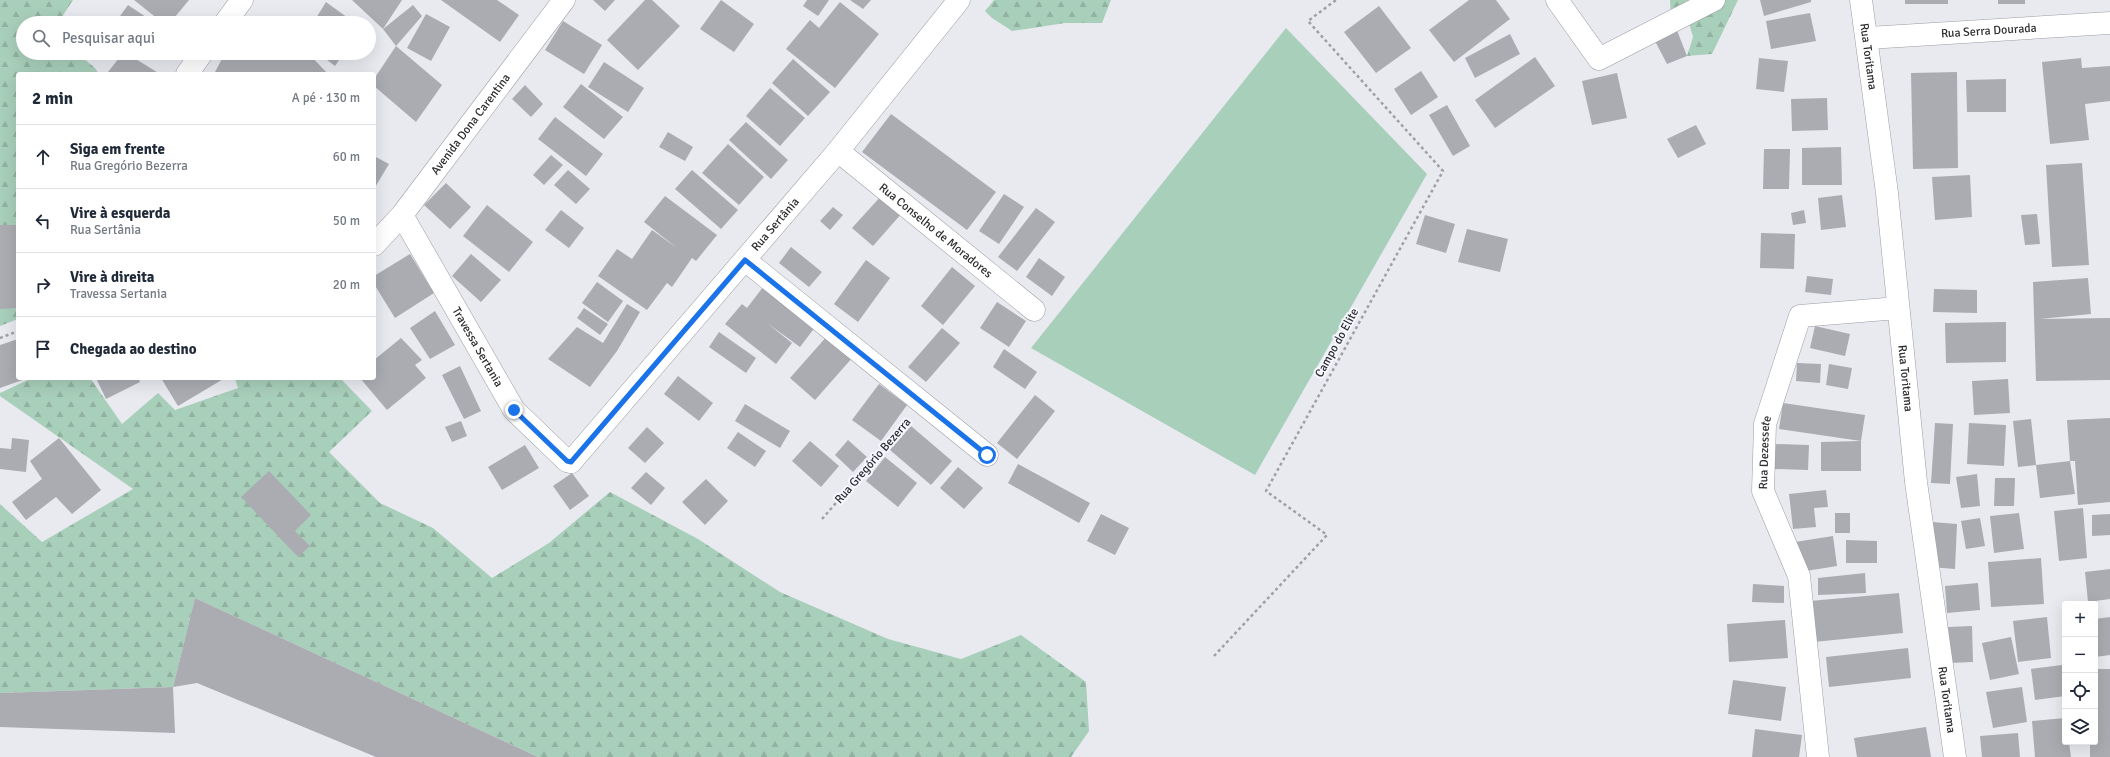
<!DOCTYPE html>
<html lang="pt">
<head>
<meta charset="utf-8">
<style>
	body { margin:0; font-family:Signika,sans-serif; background:#f6f6f7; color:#1f2937 }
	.controls { position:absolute; right:12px; bottom:12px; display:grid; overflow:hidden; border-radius:4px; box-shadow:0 4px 16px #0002 }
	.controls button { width:36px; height:36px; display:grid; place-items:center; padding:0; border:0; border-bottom:1px solid #e0e1e3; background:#fff; color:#1f2937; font:20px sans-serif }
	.stop { position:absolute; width:12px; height:12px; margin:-9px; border:3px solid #1a73e8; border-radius:50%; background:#fff }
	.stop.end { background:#1a73e8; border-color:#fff; box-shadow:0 1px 4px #0008 }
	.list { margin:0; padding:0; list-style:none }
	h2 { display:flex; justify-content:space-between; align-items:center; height:52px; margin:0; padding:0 16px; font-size:17px }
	h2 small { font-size:13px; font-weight:400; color:#747a83 }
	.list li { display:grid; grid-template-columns:26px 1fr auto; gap:12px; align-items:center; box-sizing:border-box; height:64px; padding:0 16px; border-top:1px solid #e0e1e3 }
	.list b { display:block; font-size:15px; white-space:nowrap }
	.list p { margin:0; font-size:13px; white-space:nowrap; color:#747a83 }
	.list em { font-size:13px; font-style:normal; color:#747a83 }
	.icon { flex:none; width:22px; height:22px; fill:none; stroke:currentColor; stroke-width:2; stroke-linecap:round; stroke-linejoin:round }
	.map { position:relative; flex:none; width:2110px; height:757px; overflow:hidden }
	.search { position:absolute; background:#fff; box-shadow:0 4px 16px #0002; left:16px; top:16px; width:360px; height:44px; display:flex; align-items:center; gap:10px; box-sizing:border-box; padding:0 14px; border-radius:22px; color:#747a83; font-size:15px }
	.panel { position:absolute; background:#fff; box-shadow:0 4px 16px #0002; left:16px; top:72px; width:360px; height:308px; border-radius:4px }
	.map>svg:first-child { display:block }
	.forest { fill:url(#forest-firs) }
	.garden { fill:#a8cfba }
	.building { fill:#abacb2 }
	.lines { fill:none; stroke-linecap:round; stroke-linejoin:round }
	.street-casing { stroke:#9c9da3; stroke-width:23 }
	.path { stroke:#9fa0a4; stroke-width:2.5; stroke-dasharray:3 3; stroke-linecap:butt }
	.street { stroke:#fff; stroke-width:22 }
	.route { stroke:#1a73e8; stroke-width:5 }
	.labels { text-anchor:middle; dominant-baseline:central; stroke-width:4; stroke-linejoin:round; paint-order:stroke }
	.street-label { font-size:12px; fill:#2b2c2e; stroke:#f6f7fe }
</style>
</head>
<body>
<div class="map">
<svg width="2110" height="757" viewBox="0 0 2110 757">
	<defs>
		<pattern id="forest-firs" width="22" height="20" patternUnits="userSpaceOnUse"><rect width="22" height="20" fill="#a8cfba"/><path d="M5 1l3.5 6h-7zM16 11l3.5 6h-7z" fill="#91b2a0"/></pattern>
	</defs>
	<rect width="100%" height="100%" fill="#e9eaf0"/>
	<!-- forest -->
	<g class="forest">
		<polygon points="0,0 73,0 58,23 23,23 23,53 77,53 95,68 99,74 18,74 18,319 0,326"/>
		<polygon points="994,0 1111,0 1102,23 1065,23 1012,31 992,18 985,11"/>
		<polygon points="1670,0 1738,0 1712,54 1687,56 1693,37 1687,16 1671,16"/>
		<polygon points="32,378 90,378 122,424 158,393 175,410 238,388 235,378 340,378 372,411 329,452 380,503 433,528 492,578 549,543 610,492 698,539 780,592 888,639 961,659 1021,635 1086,682 1089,731 1071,757 538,757 195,598 173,687 0,693 0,504 42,542 133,489 0,396 0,393"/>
	</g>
	<!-- garden -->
	<polygon class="garden" points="1286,28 1427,174 1255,475 1031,348"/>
	<!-- building -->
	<g class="building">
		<polygon points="134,0 189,0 170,23 163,23"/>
		<polygon points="352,0 402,0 383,29"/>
		<polygon points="441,0 497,0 519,15 500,42"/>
		<polygon points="593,0 615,0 605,11"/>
		<polygon points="645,0 652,0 680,26 638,70 607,40"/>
		<polygon points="721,0 754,24 734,52 700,29"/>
		<polygon points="807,0 829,0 818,16 803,6"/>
		<polygon points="850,0 871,0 863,9"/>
		<polygon points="1469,0 1496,0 1510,19 1454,62 1429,30"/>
		<polygon points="1760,0 1811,0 1811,2 1764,16"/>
		<rect x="1905" y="0" width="43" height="4"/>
		<rect x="1998" y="0" width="27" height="4"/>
		<polygon points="326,2 355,23 313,23"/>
		<polygon points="840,2 879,34 835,88 786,49 810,20 819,28"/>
		<polygon points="128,5 155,23 115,23"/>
		<polygon points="413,5 422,16 396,46 383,29"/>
		<polygon points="1379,6 1411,48 1376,73 1344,32"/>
		<polygon points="1810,13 1816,41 1771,49 1766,21"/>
		<polygon points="426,14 450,27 431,61 407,48"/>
		<polygon points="563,21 602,45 584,74 545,50"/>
		<polygon points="1676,28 1687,56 1667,64 1655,41"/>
		<polygon points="1510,34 1520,54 1475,78 1465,58"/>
		<polygon points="396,46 442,85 416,122 374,86 374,79"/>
		<polygon points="123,53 126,53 160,74 108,72"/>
		<polygon points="141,53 157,53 152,60"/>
		<polygon points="225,53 239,53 250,58 254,53 308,53 328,74 214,74"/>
		<polygon points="318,53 344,53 335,66"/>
		<polygon points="1535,57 1555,86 1495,128 1475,100"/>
		<polygon points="1759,58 1788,61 1784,92 1756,89"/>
		<polygon points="2081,58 2082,68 2110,66 2110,101 2085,104 2089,140 2050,144 2042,62"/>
		<polygon points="793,59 830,92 808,116 772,83"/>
		<polygon points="604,62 644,88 628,112 588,87"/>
		<polygon points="1421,71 1438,97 1411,115 1394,89"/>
		<polygon points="1957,72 1958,168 1913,169 1911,73"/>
		<polygon points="1617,73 1627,118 1592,125 1582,81"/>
		<polygon points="2006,79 2006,112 1967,112 1966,80"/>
		<polygon points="581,84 623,117 604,139 563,107"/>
		<polygon points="525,85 543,104 531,117 512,99"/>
		<polygon points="770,88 805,118 780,146 746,116"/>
		<polygon points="1827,98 1828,130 1792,131 1791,99"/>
		<polygon points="1447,105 1470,146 1453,156 1429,115"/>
		<polygon points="891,114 996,192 967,230 862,152"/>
		<polygon points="555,117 603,154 586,176 538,139"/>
		<polygon points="746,122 788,160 771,179 729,140"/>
		<polygon points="1696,125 1706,144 1678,158 1667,139"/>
		<polygon points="668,132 693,147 685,161 659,147"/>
		<polygon points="728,144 764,177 739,205 702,173"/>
		<polygon points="1841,147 1842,185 1802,185 1802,148"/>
		<polygon points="1764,149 1790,149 1789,189 1763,189"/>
		<polygon points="551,155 563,165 544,185 533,175"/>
		<polygon points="374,156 389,164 374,189"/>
		<polygon points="2082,163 2089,265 2052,267 2046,165"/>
		<polygon points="568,170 590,189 576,204 554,185"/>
		<polygon points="692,170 738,210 721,229 675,189"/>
		<polygon points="1970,175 1972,217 1935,220 1932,177"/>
		<polygon points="446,183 471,207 450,229 424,205"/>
		<polygon points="1004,194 1024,207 999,244 979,231"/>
		<polygon points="882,195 902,213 873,246 852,228"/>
		<polygon points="1842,195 1846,227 1821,230 1818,198"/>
		<polygon points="665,196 717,235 696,261 692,258 672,287 667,283 647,310 598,276 617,249 632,259 652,230 677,248 644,222"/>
		<polygon points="487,205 533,242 509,272 463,236"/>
		<polygon points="833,207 843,215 830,230 820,221"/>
		<polygon points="1036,208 1055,222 1017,271 998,257"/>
		<polygon points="561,210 584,228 569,248 545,230"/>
		<polygon points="1804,210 1806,223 1793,225 1791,213"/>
		<polygon points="2037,214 2040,244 2025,245 2021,215"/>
		<polygon points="1425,215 1455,224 1446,253 1416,244"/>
		<polygon points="0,225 18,225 18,308 0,309"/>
		<polygon points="1467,229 1508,239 1500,272 1458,262"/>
		<polygon points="1761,233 1795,234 1794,269 1760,268"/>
		<polygon points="791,247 822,272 809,287 779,263"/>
		<polygon points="410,254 434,293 395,318 374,284 374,276"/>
		<polygon points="471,254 501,280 481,302 452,276"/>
		<polygon points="1039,258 1065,277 1052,296 1026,277"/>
		<polygon points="866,260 890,278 858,322 834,304"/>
		<polygon points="952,267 975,286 943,325 921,306"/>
		<polygon points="1807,276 1833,279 1831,295 1805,292"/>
		<polygon points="2088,278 2091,314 2040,319 2110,318 2110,380 2036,381 2033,282"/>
		<polygon points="597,282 623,301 608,322 582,303"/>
		<polygon points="763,287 816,326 800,347 767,323 792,343 776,364 725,324 742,304 747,308"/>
		<polygon points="1934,289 1977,290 1977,313 1933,312"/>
		<polygon points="997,302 1026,321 1009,347 980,328"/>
		<polygon points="627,304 640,312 617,351 590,387 548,359 577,327 603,343"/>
		<polygon points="584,308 608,324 600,335 577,318"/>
		<polygon points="435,311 455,345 430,359 410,328"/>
		<polygon points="2006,322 2006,362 1946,363 1945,323"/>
		<polygon points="1815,326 1850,334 1845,356 1810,348"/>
		<polygon points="942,328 960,343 926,382 908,367"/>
		<polygon points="719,332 756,358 746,373 709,347"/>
		<polygon points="828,335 853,357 815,400 790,378"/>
		<polygon points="401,338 422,360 415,365 426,378 387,410 360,378 374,378 374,360"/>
		<polygon points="18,339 18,378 28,378 0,388 0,345"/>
		<polygon points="1004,349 1037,372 1025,389 993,367"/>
		<polygon points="1797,363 1821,364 1820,383 1796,381"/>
		<polygon points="1829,364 1852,368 1848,389 1826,385"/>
		<polygon points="460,366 481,411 464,419 442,375"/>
		<polygon points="678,376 713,403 699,421 664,394"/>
		<polygon points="96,378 138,378 140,382 106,399"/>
		<polygon points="161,378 225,378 178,406"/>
		<polygon points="2008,379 2010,413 1974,415 1972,381"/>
		<polygon points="879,384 907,405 881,441 852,420"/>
		<polygon points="1035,395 1055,411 1017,459 997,443"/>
		<polygon points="1783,403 1865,415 1861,441 1779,429"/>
		<polygon points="745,404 790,431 780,448 735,421"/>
		<polygon points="2110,418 2110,502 2078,505 2075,461 2070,461 2075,494 2040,498 2036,465 2070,461 2067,420"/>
		<polygon points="2031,419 2036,465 2018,467 2013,421"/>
		<polygon points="461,421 467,436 452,442 445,427"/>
		<polygon points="1935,423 1953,424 1950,484 1931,483"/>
		<polygon points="1969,423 2006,425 2004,466 1967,464"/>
		<polygon points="911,426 952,461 931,485 890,450"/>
		<polygon points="647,427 664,443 645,463 628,448"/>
		<polygon points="738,432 766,451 755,467 727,448"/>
		<polygon points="12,438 29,440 26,472 0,469 0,448 11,449"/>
		<polygon points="59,438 101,490 72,514 56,497 26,520 12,502 42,479 30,461"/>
		<polygon points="848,440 867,457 853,472 835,455"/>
		<polygon points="810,441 839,466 821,487 792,461"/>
		<polygon points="1861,441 1861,471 1821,471 1821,442"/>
		<polygon points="1775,444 1809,445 1808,470 1774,469"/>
		<polygon points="525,445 539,468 502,490 488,467"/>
		<polygon points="885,457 917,483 898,507 866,481"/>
		<polygon points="1018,464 1090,503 1079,523 1008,483"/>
		<polygon points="958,467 983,488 964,509 940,488"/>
		<polygon points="269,471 311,515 295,531 310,546 298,557 241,497"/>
		<polygon points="646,472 665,488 651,505 631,488"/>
		<polygon points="572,473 589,496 570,510 553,486"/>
		<polygon points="1977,474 1980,506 1961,508 1956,477"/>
		<polygon points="1995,478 2015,478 2014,506 1994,506"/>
		<polygon points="706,479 728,501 705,525 682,502"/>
		<polygon points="1826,490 1828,507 1814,508 1816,527 1793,529 1789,494"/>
		<polygon points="2083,508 2087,558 2059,561 2054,511"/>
		<rect x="1835" y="513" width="15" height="20"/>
		<polygon points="2019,513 2024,549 1994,553 1990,516"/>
		<polygon points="1101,514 1129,528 1115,555 1087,541"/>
		<polygon points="2110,514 2110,535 2092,536 2092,515"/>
		<polygon points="1980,518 1985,546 1966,549 1961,521"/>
		<polygon points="1932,522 1957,524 1955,569 1930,567"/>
		<polygon points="1833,536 1837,566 1800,572 1795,542"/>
		<polygon points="1846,540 1877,541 1877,563 1846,563"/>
		<polygon points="2041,558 2044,604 1991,607 1988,562"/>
		<polygon points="2110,569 2110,599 2088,602 2085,572"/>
		<polygon points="1865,573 1866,593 1818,595 1818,578"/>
		<polygon points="1978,583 1980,610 1947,613 1945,586"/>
		<polygon points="1753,584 1784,586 1784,603 1752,602"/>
		<polygon points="1899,593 1903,633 1814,642 1810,601"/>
		<polygon points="195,598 538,757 376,757 197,683 173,687"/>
		<polygon points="2047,617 2051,658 2018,662 2013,621"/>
		<polygon points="2110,617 2110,655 2095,657 2095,619"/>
		<polygon points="1785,620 1788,658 1729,662 1727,624"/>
		<polygon points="1972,626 1973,662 1950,663 1948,627"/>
		<polygon points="2011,637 2019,674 1990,680 1982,643"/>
		<polygon points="1908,648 1911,678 1829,687 1826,657"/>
		<polygon points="2062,665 2065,696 2035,700 2031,669"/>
		<polygon points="2095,669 2110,669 2110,757 2090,757 2090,742 2095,742"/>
		<polygon points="1733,680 1786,687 1781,721 1728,714"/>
		<polygon points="173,687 175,733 0,727 0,693"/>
		<polygon points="2022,687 2027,722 1993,728 1986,692"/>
		<polygon points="2065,718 2065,742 2069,742 2071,757 2035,757 2032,721"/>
		<polygon points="1926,727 1931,757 1857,757 1854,738"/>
		<polygon points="1755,729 1802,735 1799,757 1752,757"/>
		<polygon points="2018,733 2020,757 1982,757 1980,736"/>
	</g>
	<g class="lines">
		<!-- street casing -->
		<g class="street-casing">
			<g id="street">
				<polyline points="1557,0 1599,59 1714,0"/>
				<path id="s1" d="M 1861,0 L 1887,193 L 1916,482 L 1955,757"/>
				<polyline points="225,23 242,0"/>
				<path id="s2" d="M 1868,38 L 2110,23"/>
				<polyline points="187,74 202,53"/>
				<path id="s3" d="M 838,151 L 1034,310"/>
				<path id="s4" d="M 402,215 L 514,410 L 567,461 L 571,462 L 838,151 L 959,0"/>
				<path id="s5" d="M 374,245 L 402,215 L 564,0"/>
				<polyline points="745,260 987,455"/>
				<path id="s6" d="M 1818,757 L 1799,576 L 1763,491 L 1765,424 L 1800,316 L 1898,308"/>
			</g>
		</g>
		<!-- path -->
		<g class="path">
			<polyline points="0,338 18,331"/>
			<polyline points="822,519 905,424"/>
			<polyline points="1214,656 1327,535 1266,491 1443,171 1308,21 1336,0"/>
		</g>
		<!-- street -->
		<use href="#street" class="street"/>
	</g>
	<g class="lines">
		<!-- route -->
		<polyline class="route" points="514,410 567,461 571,462 745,260 987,455"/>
	</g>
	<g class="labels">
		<!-- street labels -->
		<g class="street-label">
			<text stroke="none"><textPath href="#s2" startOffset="121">Rua Serra Dourada</textPath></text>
			<text stroke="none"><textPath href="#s1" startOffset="57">Rua Toritama</textPath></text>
			<text stroke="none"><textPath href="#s5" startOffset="155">Avenida Dona Carentina</textPath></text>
			<text stroke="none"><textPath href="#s4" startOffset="616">Rua Sertânia</textPath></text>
			<text stroke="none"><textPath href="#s3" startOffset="126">Rua Conselho de Moradores</textPath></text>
			<text transform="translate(1337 343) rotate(-61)">Campo do Elite</text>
			<text stroke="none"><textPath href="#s4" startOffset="152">Travessa Sertania</textPath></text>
			<text stroke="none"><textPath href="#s1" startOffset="381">Rua Toritama</textPath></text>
			<text stroke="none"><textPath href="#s6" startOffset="313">Rua Dezessete</textPath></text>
			<text transform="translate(873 461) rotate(-49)">Rua Gregório Bezerra</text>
			<text stroke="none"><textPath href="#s1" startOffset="705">Rua Toritama</textPath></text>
		</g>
	</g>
</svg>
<div class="controls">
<button>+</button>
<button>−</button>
<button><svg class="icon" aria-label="locate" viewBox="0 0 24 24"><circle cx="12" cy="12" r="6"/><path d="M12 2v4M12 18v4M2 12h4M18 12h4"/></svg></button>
<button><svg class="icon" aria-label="layers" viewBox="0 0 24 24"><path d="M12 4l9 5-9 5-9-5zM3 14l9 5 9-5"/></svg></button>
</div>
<div class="stop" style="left:987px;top:455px"></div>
<div class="stop end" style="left:514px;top:410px"></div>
<div class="search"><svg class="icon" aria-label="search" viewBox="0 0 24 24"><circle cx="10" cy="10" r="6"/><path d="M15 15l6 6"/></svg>Pesquisar aqui</div>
<section class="panel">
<h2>2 min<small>A pé · 130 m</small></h2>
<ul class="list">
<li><svg class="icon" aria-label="ahead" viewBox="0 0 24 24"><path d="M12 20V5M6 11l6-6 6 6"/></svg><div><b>Siga em frente</b><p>Rua Gregório Bezerra</p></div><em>60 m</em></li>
<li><svg class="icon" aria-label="left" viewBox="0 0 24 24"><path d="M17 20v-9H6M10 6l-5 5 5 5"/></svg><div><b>Vire à esquerda</b><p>Rua Sertânia</p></div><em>50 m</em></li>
<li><svg class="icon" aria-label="right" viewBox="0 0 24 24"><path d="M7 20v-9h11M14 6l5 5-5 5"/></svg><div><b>Vire à direita</b><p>Travessa Sertania</p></div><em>20 m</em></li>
<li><svg class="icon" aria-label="arrive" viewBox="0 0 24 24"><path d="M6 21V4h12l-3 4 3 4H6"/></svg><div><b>Chegada ao destino</b></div></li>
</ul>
</section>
</div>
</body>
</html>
